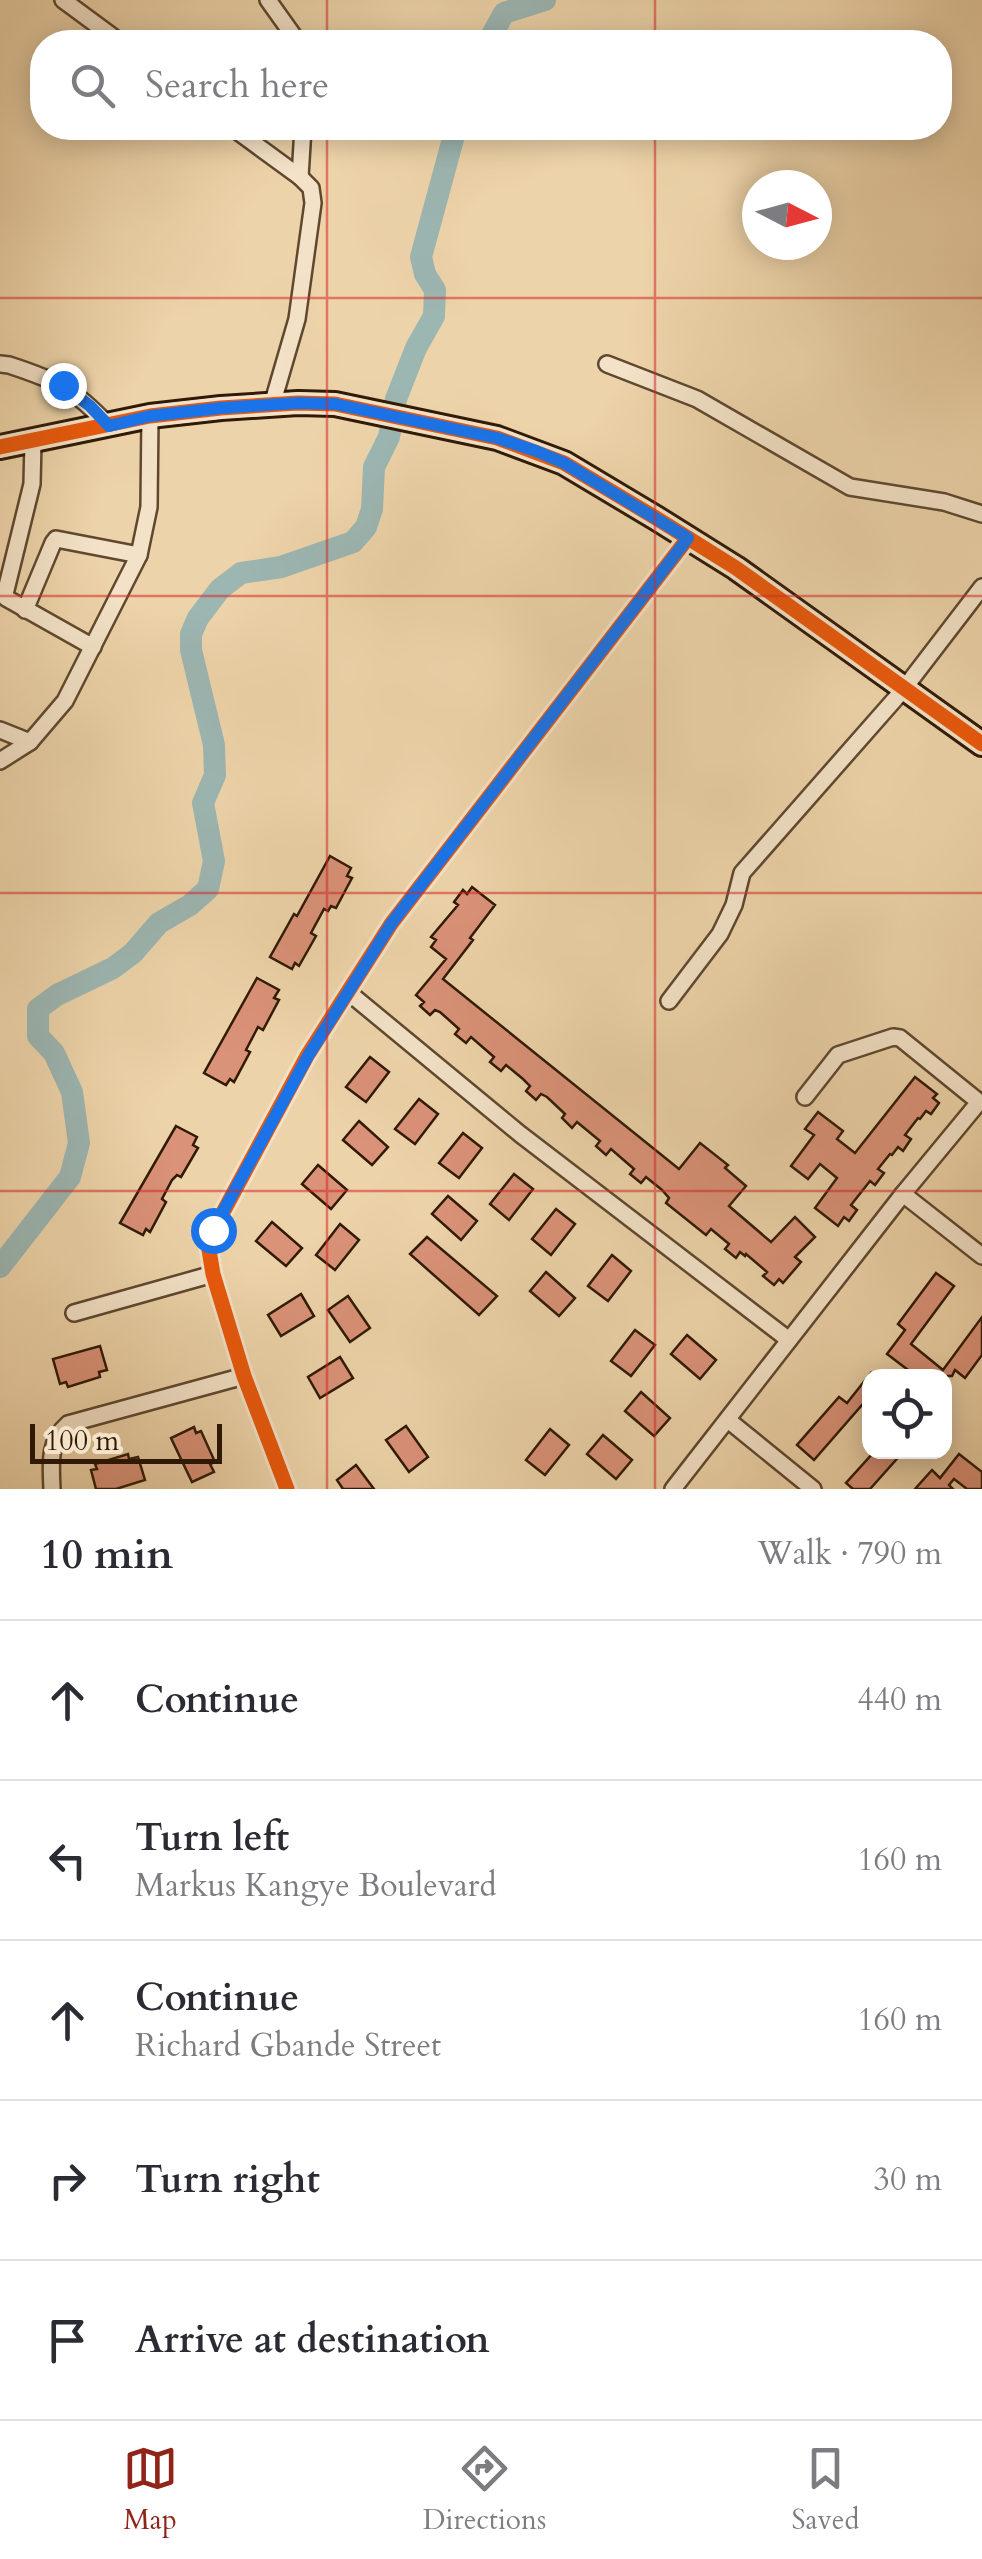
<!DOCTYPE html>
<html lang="en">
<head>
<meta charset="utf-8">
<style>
	body { margin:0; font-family:Cardo,serif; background:#f7f7f7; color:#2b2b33 }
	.controls { position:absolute; right:30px; bottom:30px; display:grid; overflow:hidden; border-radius:20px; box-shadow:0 5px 25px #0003 }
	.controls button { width:90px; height:90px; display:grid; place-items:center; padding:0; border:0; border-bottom:2px solid #e1e1e2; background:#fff; color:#2b2b33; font:50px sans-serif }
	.compass { position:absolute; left:742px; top:170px; width:90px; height:90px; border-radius:50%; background:#fff; box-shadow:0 5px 25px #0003; rotate:96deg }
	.scale { position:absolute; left:30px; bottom:25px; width:192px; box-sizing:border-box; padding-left:10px; border:5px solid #301a06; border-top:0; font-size:28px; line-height:35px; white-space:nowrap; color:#301a06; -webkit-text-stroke:8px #f3e2c7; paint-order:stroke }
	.stop { position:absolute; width:30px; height:30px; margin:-22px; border:8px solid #1a73e8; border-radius:50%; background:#fff }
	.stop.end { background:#1a73e8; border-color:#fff; box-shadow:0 2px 10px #0008 }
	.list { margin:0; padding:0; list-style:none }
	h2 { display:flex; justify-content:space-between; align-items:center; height:130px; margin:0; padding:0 40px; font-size:42px }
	h2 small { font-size:32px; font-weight:400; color:#7c7c81 }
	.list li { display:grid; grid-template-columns:65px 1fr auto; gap:30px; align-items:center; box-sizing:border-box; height:160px; padding:0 40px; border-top:2px solid #e1e1e2 }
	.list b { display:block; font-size:38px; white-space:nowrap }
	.list p { margin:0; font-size:32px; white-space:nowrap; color:#7c7c81 }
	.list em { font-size:32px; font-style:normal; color:#7c7c81 }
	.icon { flex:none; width:55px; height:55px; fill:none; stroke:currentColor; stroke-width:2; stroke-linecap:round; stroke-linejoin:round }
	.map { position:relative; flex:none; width:982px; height:1489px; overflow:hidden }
	.search { position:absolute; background:#fff; box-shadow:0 5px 25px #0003; left:30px; right:30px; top:30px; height:110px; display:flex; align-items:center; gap:25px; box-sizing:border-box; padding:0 35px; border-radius:40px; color:#7c7c81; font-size:38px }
	.sheet { height:930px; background:#fff }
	nav { display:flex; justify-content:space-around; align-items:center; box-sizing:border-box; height:140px; border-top:2px solid #e1e1e2; background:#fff; font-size:28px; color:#7c7c81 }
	nav a { display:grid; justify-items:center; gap:5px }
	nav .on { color:#8f2418 }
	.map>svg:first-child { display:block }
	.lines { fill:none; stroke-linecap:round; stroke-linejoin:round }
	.river { stroke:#9cb6b2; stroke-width:22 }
	.building { fill:#da9278; stroke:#301a06; stroke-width:2.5 }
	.street-casing { stroke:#5f482f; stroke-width:20 }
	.secondary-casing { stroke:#301a06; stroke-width:28 }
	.street { stroke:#f3e2c7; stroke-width:15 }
	.secondary { stroke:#f3e2c7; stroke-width:22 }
	.cycleway-casing { stroke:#f3e2c7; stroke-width:21 }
	.cycleway { stroke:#e8590c; stroke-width:15 }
	.route { stroke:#1a73e8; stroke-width:12 }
	.grid { fill:none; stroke:#d62828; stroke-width:2.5; stroke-opacity:0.55 }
</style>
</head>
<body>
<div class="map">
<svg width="982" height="1489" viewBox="0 0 982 1489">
	<rect width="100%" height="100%" fill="#edd3a9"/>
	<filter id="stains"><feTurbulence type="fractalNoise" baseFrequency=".002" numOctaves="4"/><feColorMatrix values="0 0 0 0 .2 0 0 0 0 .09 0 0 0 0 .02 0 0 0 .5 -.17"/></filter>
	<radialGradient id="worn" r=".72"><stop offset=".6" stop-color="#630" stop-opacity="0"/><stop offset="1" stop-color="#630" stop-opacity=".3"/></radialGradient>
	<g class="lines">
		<!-- river -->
		<g class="river">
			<polyline points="488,42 504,13 545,0"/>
			<polyline points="0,1267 70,1177 79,1143 72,1092 54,1053 38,1036 38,1009 57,995 113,968 133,953 159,923 190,905 208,889 214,861 203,803 215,775 214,745 191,650 191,634 198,618 220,589 241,573 281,567 353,542 366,527 372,509 374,467 389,437 396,399 416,348 434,316 435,290 425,274 421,257 456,128"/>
		</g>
	</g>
	<!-- building -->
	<g class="building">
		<polygon points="330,856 351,868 347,876 352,878 336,908 331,906 328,911 324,909 311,933 316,936 299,966 295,963 292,969 270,957 294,914 297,916"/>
		<polygon points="472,887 495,905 470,938 473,940 443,979 679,1169 700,1143 728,1165 725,1168 746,1186 729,1206 771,1242 795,1217 815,1237 795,1257 801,1262 783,1283 779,1279 774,1285 763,1276 767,1272 746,1254 745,1256 740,1252 736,1258 725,1249 729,1244 711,1229 706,1235 666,1203 669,1198 662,1190 646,1177 641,1183 630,1174 634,1169 611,1149 606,1155 596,1146 600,1141 577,1122 572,1128 562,1118 565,1114 547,1097 541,1094 536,1100 526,1091 530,1086 523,1079 506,1065 501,1071 490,1062 494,1057 471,1037 466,1043 455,1034 459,1029 440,1012 435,1010 430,1015 420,1006 424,1002 416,995 446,959 431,947 436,940 431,937 458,905 454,902 463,890 467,894"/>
		<polygon points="257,978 279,990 274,998 279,1000 263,1030 258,1027 246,1050 250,1052 234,1082 230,1079 226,1085 204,1073"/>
		<polygon points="370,1057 389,1072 366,1102 346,1087"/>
		<polygon points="915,1077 937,1094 933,1098 939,1103 931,1114 926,1111 920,1119 918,1118 905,1135 911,1139 903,1151 898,1147 892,1155 890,1154 878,1169 884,1173 875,1185 870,1181 851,1205 857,1210 849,1221 844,1217 838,1226 815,1208 837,1178 820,1164 808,1179 791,1166 814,1135 805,1129 818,1112 843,1131 837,1139 855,1153"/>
		<polygon points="419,1099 438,1114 415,1144 395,1129"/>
		<polygon points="359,1121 388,1147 372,1165 343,1140"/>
		<polygon points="176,1126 197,1137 193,1145 198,1148 181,1177 177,1175 172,1180 162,1199 166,1202 150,1232 146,1229 143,1235 120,1223"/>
		<polygon points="463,1133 482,1148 459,1178 439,1163"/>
		<polygon points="318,1165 347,1190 331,1209 302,1184"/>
		<polygon points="514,1174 533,1189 509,1220 490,1204"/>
		<polygon points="448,1196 477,1221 461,1240 432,1214"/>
		<polygon points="556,1209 575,1224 551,1255 532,1239"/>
		<polygon points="272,1222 302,1248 286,1266 256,1241"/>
		<polygon points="340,1224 359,1240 335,1270 316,1255"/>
		<polygon points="427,1237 497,1296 479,1315 410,1254"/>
		<polygon points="612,1255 631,1271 608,1301 588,1286"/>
		<polygon points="546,1272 575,1298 559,1316 530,1291"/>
		<polygon points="936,1273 954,1286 911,1344 943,1370 982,1317 982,1355 965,1378 955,1370 952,1376 916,1376 887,1354 905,1330 898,1324"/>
		<polygon points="301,1294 314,1316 281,1336 268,1315"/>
		<polygon points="348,1296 370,1328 350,1342 328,1310"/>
		<polygon points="635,1330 655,1345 631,1376 611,1361"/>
		<polygon points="687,1335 716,1360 700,1379 671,1354"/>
		<polygon points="100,1346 107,1370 99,1372 100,1377 68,1387 66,1382 60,1384 53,1359"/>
		<polygon points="340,1357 353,1378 320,1398 308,1377"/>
		<polygon points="870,1374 870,1411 862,1405 814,1460 797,1445 839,1397 847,1403"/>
		<polygon points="641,1392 670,1418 654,1436 625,1411"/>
		<polygon points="406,1426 428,1457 409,1472 386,1440"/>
		<polygon points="194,1427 196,1433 201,1431 215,1462 210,1464 214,1472 192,1482 171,1438"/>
		<polygon points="550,1429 569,1445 545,1475 526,1460"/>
		<polygon points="603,1435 632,1460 616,1479 587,1454"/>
		<polygon points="874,1452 903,1452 870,1489 853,1489 846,1483"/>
		<polygon points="128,1454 129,1459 138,1457 145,1480 116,1489 96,1489 91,1470 97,1469 95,1464"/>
		<polygon points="959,1454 982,1472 982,1489 967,1489 954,1479 949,1485 953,1489 915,1489 932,1470 940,1478"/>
		<polygon points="356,1465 374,1489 343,1489 337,1480"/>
	</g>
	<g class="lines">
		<!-- street casing -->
		<g class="street-casing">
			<g id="street">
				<polyline points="63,0 120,42"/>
				<polyline points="268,0 298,42"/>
				<polyline points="233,128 300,177 311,188 313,203 297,319 272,405"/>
				<polyline points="300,177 303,128"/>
				<path d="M 0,364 L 9,365 C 58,381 73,388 109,426"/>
				<polyline points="607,364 697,399 850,487 944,502 982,514"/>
				<polyline points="33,441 32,484 5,594 6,598 93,647"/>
				<polyline points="25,610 53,543 56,539 139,555"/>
				<polyline points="0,730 30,742"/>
				<polyline points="0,761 30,742 65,701 139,555 149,507 150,416"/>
				<polyline points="348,992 520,1134 789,1340"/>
				<polyline points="669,1001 720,934 734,905 742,873 903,690 982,587"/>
				<polyline points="903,1194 982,1256"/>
				<polyline points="74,1313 213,1274"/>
				<polyline points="728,1420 813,1489"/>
				<path d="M 52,1489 C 51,1465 48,1441 68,1424 L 244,1376"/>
				<polyline points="287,1489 244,1376 213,1274 209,1250 213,1231 307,1056 391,924 688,538"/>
				<polyline points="673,1489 903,1194 979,1102 900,1038 893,1037 838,1055 805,1097"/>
			</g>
		</g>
		<!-- secondary casing -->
		<g class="secondary-casing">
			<polyline id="secondary" points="0,447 150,416 221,408 298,403 335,404 497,438 564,463 656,518 736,568 982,744"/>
		</g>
		<!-- street -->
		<use href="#street" class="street"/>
		<!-- secondary -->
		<use href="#secondary" class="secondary"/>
		<!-- cycleway casing -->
		<g class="cycleway-casing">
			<g id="cycleway">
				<polyline points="0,447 150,416 221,408 298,403 335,404 497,438 564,463 656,518 736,568 982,744"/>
				<polyline points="287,1489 244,1376 213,1274 209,1250 213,1231 307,1056 391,924 688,538"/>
			</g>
		</g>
		<!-- cycleway -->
		<use href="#cycleway" class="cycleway"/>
	</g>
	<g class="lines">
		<!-- route -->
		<polyline class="route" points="63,385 90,406 109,426 150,416 221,408 298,403 335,404 497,438 536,451 564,463 688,538 391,924 308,1056 213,1230"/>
	</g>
	<!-- grid -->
	<path class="grid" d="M 327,0 L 327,42M 655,0 L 655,42M 327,128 L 327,1489M 655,128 L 655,1489M 0,298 L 982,298M 0,596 L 982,596M 0,893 L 982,893M 0,1191 L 982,1191"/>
	<rect width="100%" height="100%" filter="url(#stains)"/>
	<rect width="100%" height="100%" fill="url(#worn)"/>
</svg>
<div class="controls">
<button><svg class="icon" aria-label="locate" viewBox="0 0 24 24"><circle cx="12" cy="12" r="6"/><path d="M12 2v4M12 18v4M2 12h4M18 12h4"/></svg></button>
</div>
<svg class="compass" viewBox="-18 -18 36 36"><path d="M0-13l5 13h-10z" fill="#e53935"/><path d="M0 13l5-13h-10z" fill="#7c7c81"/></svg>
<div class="scale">100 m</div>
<div class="stop" style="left:213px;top:1230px"></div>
<div class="stop end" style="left:63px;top:385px"></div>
<div class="search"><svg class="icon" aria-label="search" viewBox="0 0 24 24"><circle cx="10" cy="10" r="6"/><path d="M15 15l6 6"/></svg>Search here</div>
</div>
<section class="sheet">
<h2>10 min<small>Walk · 790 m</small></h2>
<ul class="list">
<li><svg class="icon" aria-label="ahead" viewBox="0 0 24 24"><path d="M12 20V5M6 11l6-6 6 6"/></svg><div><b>Continue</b></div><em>440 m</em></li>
<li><svg class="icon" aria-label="left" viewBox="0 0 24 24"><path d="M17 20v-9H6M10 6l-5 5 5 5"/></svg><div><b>Turn left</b><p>Markus Kangye Boulevard</p></div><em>160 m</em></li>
<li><svg class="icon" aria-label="ahead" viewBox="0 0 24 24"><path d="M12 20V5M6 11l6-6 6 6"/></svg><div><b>Continue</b><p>Richard Gbande Street</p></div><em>160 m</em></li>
<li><svg class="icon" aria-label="right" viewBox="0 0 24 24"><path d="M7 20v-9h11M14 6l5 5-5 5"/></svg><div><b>Turn right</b></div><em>30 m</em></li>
<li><svg class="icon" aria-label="arrive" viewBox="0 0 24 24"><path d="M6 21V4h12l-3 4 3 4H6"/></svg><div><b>Arrive at destination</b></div></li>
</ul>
</section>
<nav>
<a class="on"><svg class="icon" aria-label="map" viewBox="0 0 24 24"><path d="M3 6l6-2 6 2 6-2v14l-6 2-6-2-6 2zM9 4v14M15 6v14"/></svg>Map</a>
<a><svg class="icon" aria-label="directions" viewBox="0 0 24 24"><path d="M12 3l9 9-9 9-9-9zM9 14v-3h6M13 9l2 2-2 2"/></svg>Directions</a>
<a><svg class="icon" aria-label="saved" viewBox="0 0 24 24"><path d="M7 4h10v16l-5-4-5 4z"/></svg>Saved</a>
</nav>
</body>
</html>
